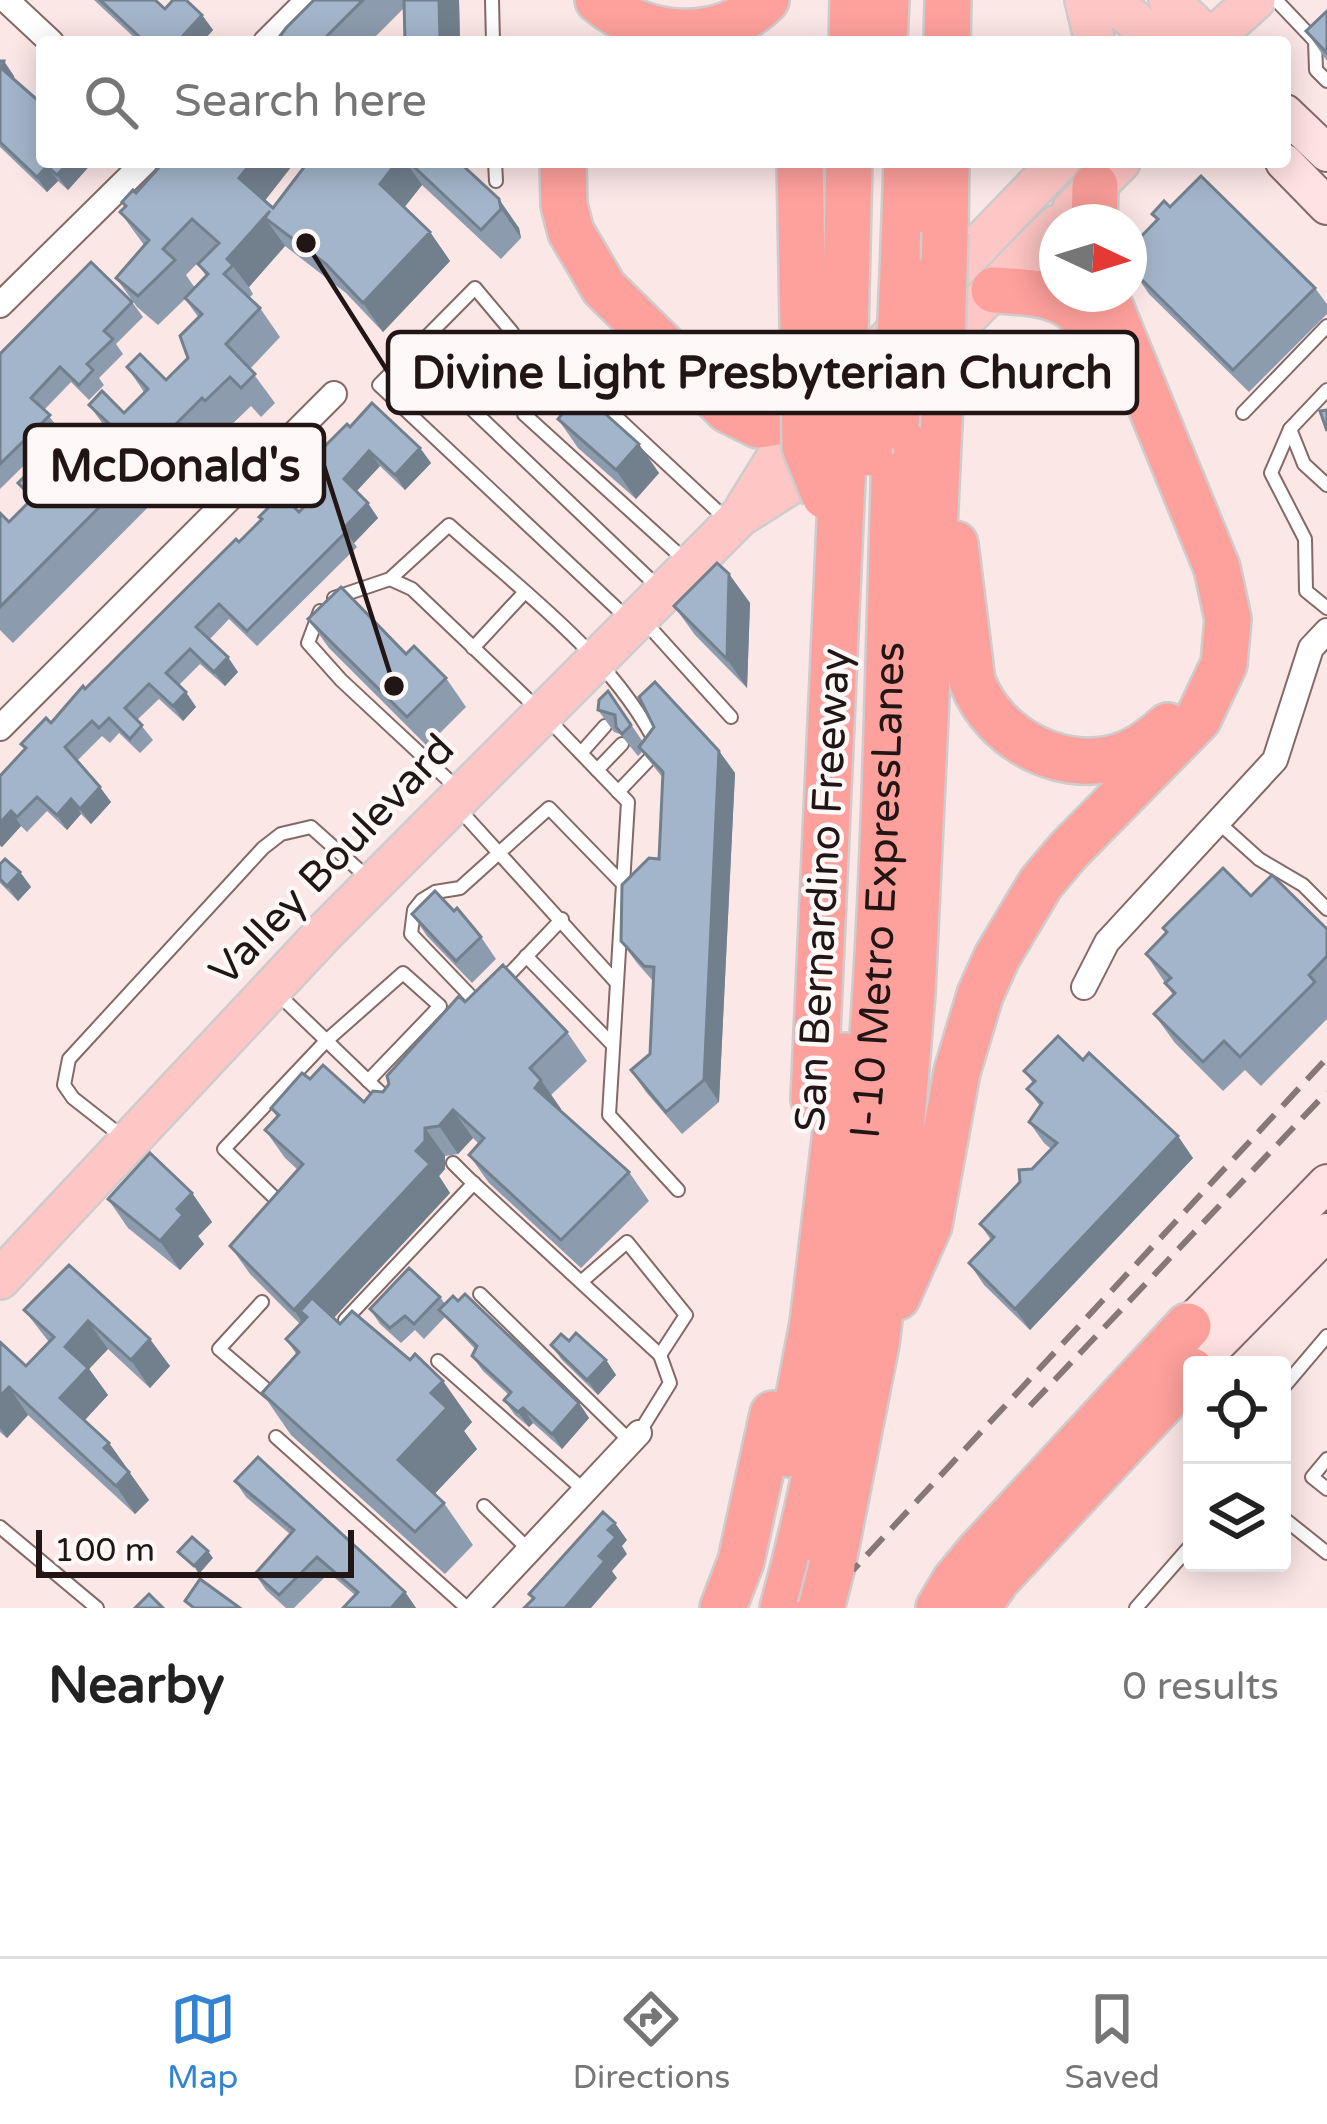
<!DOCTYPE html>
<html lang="en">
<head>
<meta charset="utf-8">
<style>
	body { margin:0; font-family:"Varela Round",sans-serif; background:#f2f2f2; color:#222 }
	.controls { position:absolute; right:36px; bottom:36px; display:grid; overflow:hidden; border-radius:12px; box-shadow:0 6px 30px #0003 }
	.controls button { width:108px; height:108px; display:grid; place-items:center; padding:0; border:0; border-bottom:3px solid #e0e0e0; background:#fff; color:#222; font:60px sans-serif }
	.compass { position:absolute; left:1039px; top:204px; width:108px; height:108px; border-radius:50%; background:#fff; box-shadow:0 6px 30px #0003; rotate:94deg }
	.scale { position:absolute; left:36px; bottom:30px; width:318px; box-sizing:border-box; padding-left:12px; border:6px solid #211615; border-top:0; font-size:33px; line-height:42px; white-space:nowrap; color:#211615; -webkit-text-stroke:9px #fff8f8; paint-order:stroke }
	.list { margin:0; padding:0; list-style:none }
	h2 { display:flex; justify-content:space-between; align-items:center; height:156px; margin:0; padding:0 48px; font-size:51px }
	h2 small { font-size:39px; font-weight:400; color:#767676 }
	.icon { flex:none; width:66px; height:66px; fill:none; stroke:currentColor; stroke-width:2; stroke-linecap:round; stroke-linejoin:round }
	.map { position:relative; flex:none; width:1327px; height:1608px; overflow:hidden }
	.search { position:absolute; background:#fff; box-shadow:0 6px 30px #0003; left:36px; right:36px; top:36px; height:132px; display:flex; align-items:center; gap:30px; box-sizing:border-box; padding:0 42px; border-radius:12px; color:#767676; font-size:45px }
	.sheet { height:348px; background:#fff }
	nav { display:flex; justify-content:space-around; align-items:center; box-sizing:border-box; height:168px; border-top:3px solid #e0e0e0; background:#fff; font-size:33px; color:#767676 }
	nav a { display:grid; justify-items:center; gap:6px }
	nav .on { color:#3383d2 }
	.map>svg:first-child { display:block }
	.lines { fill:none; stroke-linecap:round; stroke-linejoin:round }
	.lane-casing { stroke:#846967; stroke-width:16 }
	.street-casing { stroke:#846967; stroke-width:28 }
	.secondary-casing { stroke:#846967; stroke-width:40 }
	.primary-casing { stroke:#cecccc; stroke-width:44 }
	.highway-casing { stroke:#cecccc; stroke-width:50 }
	.lane { stroke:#fff; stroke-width:12 }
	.street { stroke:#fff; stroke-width:24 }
	.secondary { stroke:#ffe2e1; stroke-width:36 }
	.primary { stroke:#fec6c4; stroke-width:39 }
	.highway { stroke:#fea09c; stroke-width:45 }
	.rail { stroke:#877877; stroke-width:6; stroke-dasharray:24 12; stroke-linecap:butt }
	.highway-bridge-casing { stroke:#cecccc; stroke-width:50; stroke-linecap:butt }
	.highway-bridge { stroke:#fea09c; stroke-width:45 }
	.wall { fill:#8c9cae; fill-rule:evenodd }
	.shaded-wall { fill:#727f8d }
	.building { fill:#a3b5ca; stroke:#727f8d; stroke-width:3 }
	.labels { text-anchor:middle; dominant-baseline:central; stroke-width:9; stroke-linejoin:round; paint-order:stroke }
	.street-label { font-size:42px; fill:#211615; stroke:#fff8f8 }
	.leader { fill:none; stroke:#211615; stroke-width:4.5 }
	.callout-dot { fill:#211615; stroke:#fff8f8; stroke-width:4.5 }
	.callout { fill:#fff8f8; stroke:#211615; stroke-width:4.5 }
	.callout-label { font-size:45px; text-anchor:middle; font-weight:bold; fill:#211615 }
</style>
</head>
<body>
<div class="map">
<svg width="1327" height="1608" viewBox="0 0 1327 1608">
	<rect width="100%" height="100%" fill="#fbe7e6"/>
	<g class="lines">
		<!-- lane casing -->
		<g class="lane-casing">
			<g id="lane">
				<polyline points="492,0 493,42"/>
				<polyline points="1276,0 1315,41 1316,70 1327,81"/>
				<polyline points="495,162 496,181"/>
				<polyline points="1327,390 1290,429 1304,464 1327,485"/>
				<polyline points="1243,413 1327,326"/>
				<polyline points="1290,429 1271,473 1305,539 1306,591 1327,608"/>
				<polyline points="687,562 524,414 566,370 727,520"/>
				<polyline points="390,579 412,589 544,715 628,802 609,1115 678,1190"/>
				<path d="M 334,598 L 390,579 L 449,525 C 524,593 613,656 659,749 L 618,792"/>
				<polyline points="320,611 308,643 341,680 458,789"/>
				<polyline points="628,619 379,385 475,288 512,332 457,395 659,588"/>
				<polyline points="645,622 731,717"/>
				<polyline points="473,648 524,593"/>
				<polyline points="581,753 605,726"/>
				<polyline points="597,770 622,744"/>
				<polyline points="459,809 615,981"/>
				<polyline points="1219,823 1259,859 1303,885 1327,909"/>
				<polyline points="526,956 612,1044"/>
				<polyline points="501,983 562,919"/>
				<polyline points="277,993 388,1100"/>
				<polyline points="479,1005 411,934 414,910 422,900 435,892 460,888 549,808 622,883"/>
				<polyline points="124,1138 73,1098 64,1085 69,1059 263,848 281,834 311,827 368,878"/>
				<polyline points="453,1163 468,1178 660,1355 686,1315 627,1242 581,1282"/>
				<polyline points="283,1206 224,1149 326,1041 403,973 440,1006 368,1081"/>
				<polyline points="480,1294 631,1442"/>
				<polyline points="262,1302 219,1349 274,1396"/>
				<polyline points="345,1320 474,1183"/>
				<polyline points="438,1361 585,1491"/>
				<polyline points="1282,1389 1327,1336"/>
				<polyline points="639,1433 670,1383 660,1355"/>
				<polyline points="276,1437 467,1608"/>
				<polyline points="1327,1459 1312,1477 1327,1489"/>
				<polyline points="484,1506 529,1550"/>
				<polyline points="1282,1517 1327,1553"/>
				<polyline points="0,1527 97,1608"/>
				<polyline points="1136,1608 1192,1544"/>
			</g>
		</g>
		<!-- street casing -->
		<g class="street-casing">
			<g id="street">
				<polyline points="6,0 51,42"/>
				<polyline points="266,42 308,0"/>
				<polyline points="0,305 145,162"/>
				<polyline points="0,728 334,394"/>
				<polyline points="1084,987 1107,942 1275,760 1311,648 1327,631"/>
				<polyline points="475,1608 639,1433"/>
			</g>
		</g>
		<!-- secondary casing -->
		<g class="secondary-casing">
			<g id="secondary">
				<polyline points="1285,113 1327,153"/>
				<polyline points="1284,162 1327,206"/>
				<polyline points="1188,1326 1327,1183"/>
				<polyline points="1212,1349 1327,1232"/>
			</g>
		</g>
		<!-- primary casing -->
		<g class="primary-casing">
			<g id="primary">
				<polyline points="1085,0 1095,42"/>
				<polyline points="1111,0 1159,42"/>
				<polyline points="1169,0 1210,40"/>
				<polyline points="1208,42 1255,0"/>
				<polyline points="1072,210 1120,162"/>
				<polyline points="930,354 1057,225"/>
				<polyline points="746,507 780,452 1059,162"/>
				<polyline points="0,1279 324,933 740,516 813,470 833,450"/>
			</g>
		</g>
		<!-- highway casing -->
		<g class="highway-casing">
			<g id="highway">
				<path d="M 598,0 C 645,40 720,46 766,0"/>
				<polyline points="852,42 853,0"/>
				<polyline points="884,42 886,0"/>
				<polyline points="947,42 948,0"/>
				<polyline points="563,162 564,205 571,232 604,288 728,410 758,425 813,416"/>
				<polyline points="800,162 804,374"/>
				<polyline points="1094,222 1095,186"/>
				<polyline points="945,233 946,162"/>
				<polyline points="903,274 907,162"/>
				<path d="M 994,290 C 1060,293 1079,298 1109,359"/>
				<polyline points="845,333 849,162"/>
				<path d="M 955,544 L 972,681 C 994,740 1067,779 1129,753 C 1143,747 1157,736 1168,726"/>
				<polyline points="814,1099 842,479"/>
				<polyline points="897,1297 929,1225 957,1072 980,995 997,957 1041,883 1068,851 1198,719 1224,664 1228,619 1217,568 1105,294"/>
				<polyline points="788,1454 813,1323 845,1056"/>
				<polyline points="832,1566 876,1344 899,1156 912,993 941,381"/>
				<polyline points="723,1608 741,1561 773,1414"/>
				<path id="s1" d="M 783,1608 C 889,1223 882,821 896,426"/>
				<polyline points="939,1608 955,1581 979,1552 1188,1326"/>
				<polyline points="977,1608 997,1579 1192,1371"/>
			</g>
		</g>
		<!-- lane -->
		<use href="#lane" class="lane"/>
		<!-- street -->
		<use href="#street" class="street"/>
		<!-- secondary -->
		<use href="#secondary" class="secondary"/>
		<!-- primary -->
		<use href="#primary" class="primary"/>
		<!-- highway -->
		<use href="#highway" class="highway"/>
		<!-- rail -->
		<g class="rail">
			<polyline points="1030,1406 1327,1092"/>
			<polyline points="818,1608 1327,1058"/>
		</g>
		<!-- highway-bridge casing -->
		<g class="highway-bridge-casing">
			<g id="highway-bridge">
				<polyline points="804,374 805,447 825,496"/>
				<polyline points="941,381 945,233"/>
				<polyline points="896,426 903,274"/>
				<polyline points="869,453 871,380"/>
				<polyline points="842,479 845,333"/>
				<polyline points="821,1608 832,1566"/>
			</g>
		</g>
		<!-- highway-bridge -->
		<use href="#highway-bridge" class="highway-bridge"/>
	</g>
	<!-- wall -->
	<g class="wall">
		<polygon points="94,0 155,0 165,9 202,15 213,30 202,42 139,42"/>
		<polygon points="314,0 459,0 460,42 405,42 404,8 370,42 279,42"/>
		<polygon points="1327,11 1327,61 1306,31"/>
		<polygon points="0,61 14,76 42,162 93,162 68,190 58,181 47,192 0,147"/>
		<path d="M 164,162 L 295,162 L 265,200 L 273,208 L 303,168 L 295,162 L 461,162 L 519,228 L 521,238 L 501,259 L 422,185 L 404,207 L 430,232 L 450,261 L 383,332 L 346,293 L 285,246 L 249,287 L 253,294 L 249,298 L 260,308 L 280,337 L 250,369 L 275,403 L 261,417 L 251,406 L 226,430 L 222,427 L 192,458 L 194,461 L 13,643 L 0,630 L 0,513 L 9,522 L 30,500 L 18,483 L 43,480 L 64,459 L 52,442 L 92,454 L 111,435 L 89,405 L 124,413 L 144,392 L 127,367 L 166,380 L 188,358 L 199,318 L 185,299 L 158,325 L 137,307 L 116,278 L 144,245 L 120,212 L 125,207 L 122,202 L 136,193 ZM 212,248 L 198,264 L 206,276 L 195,288 L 186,275 Z"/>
		<polygon points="1170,207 1315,288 1327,304 1327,314 1249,392 1149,294 1134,272 1138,268 1129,255 1157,220 1152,214"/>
		<polygon points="132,302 143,317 116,344 123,354 99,378 104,385 89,400 71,382 44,410 60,430 0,489 0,354"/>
		<polygon points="558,419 659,473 636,499 578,448"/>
		<polygon points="350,427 420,448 431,463 405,490 380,466 356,491 378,518 354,543 357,547 257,646 229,619 209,640 238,672 225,686 200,664 179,685 196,707 183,721 159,699 137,720 153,740 140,753 119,733 110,743 102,736 77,761 111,802 91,824 81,814 67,830 47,811 27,832 21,826 2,847 0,846 0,776 51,723 278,504 299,512 320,490 303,468"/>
		<polygon points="729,574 750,603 747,688 695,635 674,606"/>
		<polygon points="308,619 406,654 446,678 466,707 427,746 329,648"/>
		<polygon points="608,691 643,742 719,751 735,773 719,1102 682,1134 646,1092 631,1070 650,1054 653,981 637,963 621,941 659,859 663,778 642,752 638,756 620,734 614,732 598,710"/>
		<polygon points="0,864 20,872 31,887 18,901 0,883"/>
		<polygon points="1251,896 1327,929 1327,1019 1261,1086 1245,1070 1223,1091 1175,1043 1154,1014 1173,995 1146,954 1167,933 1163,928"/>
		<polygon points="454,911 481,937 496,959 472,983 427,936 412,914"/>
		<polygon points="465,1002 567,1032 587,1061 551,1095 561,1109 560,1110 629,1172 649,1201 581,1268 489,1183 469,1155 479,1144 473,1138 458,1154 445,1156 445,1169 439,1176 450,1193 333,1318 472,1422 464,1431 477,1449 434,1494 444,1503 473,1545 445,1574 291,1435 262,1393 297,1355 286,1339 300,1324 250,1274 230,1246 298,1170 285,1158 265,1130 277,1117 271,1108 310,1079 364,1102 383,1092"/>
		<polygon points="1083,1060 1193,1158 1030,1330 984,1285 969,1263 991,1240 980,1224 1051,1149 1044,1143 1029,1122 1040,1106 1027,1089 1033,1083 1024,1071"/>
		<polygon points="192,1193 212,1222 198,1236 204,1244 180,1270 128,1228 108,1199"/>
		<polygon points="69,1265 170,1366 150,1388 108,1349 89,1369 108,1395 85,1420 109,1443 149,1500 135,1514 28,1415 7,1438 0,1432 0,1342 26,1366 49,1342 24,1310"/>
		<polygon points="440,1297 445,1304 579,1403 589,1418 562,1449 533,1423 529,1427 515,1415 504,1400 509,1395 483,1371 472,1356 475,1349 445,1317 424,1339 415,1330 401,1343 380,1324 370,1309"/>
		<polygon points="569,1341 606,1360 616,1375 598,1395 562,1360 551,1345"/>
		<polygon points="235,1481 405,1592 416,1608 343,1608 355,1595 329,1573 294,1608 286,1608 266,1590 255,1574 290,1534 246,1497"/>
	</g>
	<!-- shaded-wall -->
	<g class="shaded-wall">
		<polygon points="439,0 459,0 460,42 440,42"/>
		<polygon points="202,15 213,30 202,42 184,42 181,38"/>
		<polygon points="4,61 14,76 13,84 2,69"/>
		<polygon points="69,162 93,162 68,190 57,175"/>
		<polygon points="252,162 295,162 260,207 239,178"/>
		<polygon points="397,162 406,162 422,185 400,213 380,184"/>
		<polygon points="47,166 58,181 47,192 37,177"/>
		<polygon points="499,199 519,228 521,238 501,209"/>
		<polygon points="265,218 285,246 249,287 227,259"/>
		<polygon points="430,232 450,261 383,332 363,303"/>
		<polygon points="639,444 659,473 636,499 616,470"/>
		<polygon points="420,448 431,463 405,490 395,475"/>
		<polygon points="369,451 380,466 355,493 344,479"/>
		<polygon points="368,503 378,518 354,543 343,529"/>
		<polygon points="729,574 750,603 747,688 727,659"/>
		<polygon points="228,657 238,672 225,686 214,672"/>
		<polygon points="186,692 196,707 183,721 173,706"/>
		<polygon points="719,751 735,773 719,1102 704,1080"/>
		<polygon points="100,787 111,802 91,824 80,809"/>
		<polygon points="71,799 81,814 67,830 57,815"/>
		<polygon points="11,811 21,826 2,847 0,845 0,823"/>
		<polygon points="20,872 31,887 18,901 7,886"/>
		<polygon points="541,1080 561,1109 555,1116 535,1088"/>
		<polygon points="453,1110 473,1138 458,1154 439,1126"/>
		<polygon points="425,1128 445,1156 445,1169 439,1176 450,1193 319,1334 300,1311 317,1335 314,1339 294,1310 416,1151"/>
		<polygon points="1178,1136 1193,1158 1030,1330 1015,1309"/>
		<polygon points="192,1193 212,1222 198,1236 204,1244 180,1270 160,1241 177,1209"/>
		<polygon points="88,1321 108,1349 89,1369 108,1395 80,1425 60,1398 65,1347"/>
		<polygon points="150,1339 170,1366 150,1388 131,1360"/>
		<polygon points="606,1360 616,1375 598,1395 587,1380"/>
		<polygon points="443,1381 472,1422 464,1431 477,1449 427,1502 398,1460 431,1393"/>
		<polygon points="9,1387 28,1415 7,1438 0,1428 0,1396"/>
		<polygon points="579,1403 589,1418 562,1449 552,1434"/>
		<polygon points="523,1408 533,1423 529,1427 518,1412"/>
		<polygon points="109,1443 129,1471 104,1448"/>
		<polygon points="129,1472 149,1500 135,1514 116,1486"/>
		<polygon points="615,1523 627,1540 622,1546 627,1554 612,1571 617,1578 591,1608 565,1608 599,1556 608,1530"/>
		<polygon points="208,1551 213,1558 199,1574 194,1566"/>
		<polygon points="405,1592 416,1608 391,1608"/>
	</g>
	<!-- building -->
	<g class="building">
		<polygon points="100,0 155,0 165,9 173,0 186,0 202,15 181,38 185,42 145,42"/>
		<polygon points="314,0 363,0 326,37 331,42 280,42 277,40 286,28"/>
		<polygon points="404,0 439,0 440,42 405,42"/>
		<polygon points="1327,11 1327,53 1306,31"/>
		<polygon points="0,61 4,61 2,69 42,104 42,162 69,162 57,175 47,166 37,177 0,142"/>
		<polygon points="164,162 252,162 239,178 273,208 308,162 397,162 380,184 430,232 363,303 326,264 265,218 270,211 227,259 233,265 224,274 260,308 226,344 255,374 241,388 230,377 205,401 202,398 171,429 174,432 0,607 0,513 9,522 33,498 18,483 32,469 43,480 67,456 52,442 65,428 92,454 116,430 89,405 102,391 124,413 148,389 127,367 140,354 166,380 188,358 180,336 202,314 185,298 208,274 198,264 219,243 192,219 163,249 175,260 138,296 116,278 149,240 120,212 126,206 122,202 133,190 136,193"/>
		<polygon points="409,162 459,162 499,199 501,209 481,230"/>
		<polygon points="1201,176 1315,288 1233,370 1134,272 1141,265 1129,254 1129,249 1158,219 1152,214 1164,201 1170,207"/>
		<polygon points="91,262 132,302 104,331 113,339 87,364 93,370 79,385 60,367 31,398 50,415 0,464 0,354"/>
		<polygon points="581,392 639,444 616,470 558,419"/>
		<polygon points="372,403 420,448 395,475 369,451 344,479 368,503 343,529 346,532 247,631 219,604 196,627 228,657 214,672 190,649 166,673 186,692 173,706 149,684 125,708 142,725 130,739 109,718 99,728 92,721 65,747 100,787 80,809 71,799 57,815 37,797 17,817 11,811 0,823 0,776 26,748 21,744 46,718 51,723 83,686 85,689 236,539 239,542 262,519 259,517 275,501 278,504 284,497 299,512 323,487 303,468 347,424 350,427"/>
		<polygon points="1327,410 1327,431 1320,411"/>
		<polygon points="717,563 729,574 727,659 674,606"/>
		<polygon points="341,587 406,654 414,646 446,678 407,717 308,619"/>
		<polygon points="655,682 719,751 704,1080 666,1112 631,1070 650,1054 654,967 644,966 621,941 622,885 649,858 659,859 663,772 639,747 654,727 639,697"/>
		<polygon points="608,691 631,725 622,734 616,727 615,715 598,710 599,700"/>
		<polygon points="5,859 20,872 7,886 0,879 0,864"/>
		<polygon points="1223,868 1251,896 1272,875 1327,929 1327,956 1309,975 1315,982 1240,1057 1224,1041 1203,1062 1154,1014 1175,993 1165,983 1171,978 1146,954 1167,932 1163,928"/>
		<polygon points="435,891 454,911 457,908 481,937 456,961 412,914"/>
		<polygon points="503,965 567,1032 530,1068 541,1080 535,1088 629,1172 561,1240 469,1155 484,1138 453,1110 439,1126 425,1128 425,1141 416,1151 430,1164 294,1310 230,1246 303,1164 265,1130 279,1115 271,1108 302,1073 310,1079 323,1065 364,1102 373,1091 383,1092 389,1084 387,1076 459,996 465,1002"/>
		<polygon points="1058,1036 1083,1060 1089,1053 1178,1136 1015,1309 969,1263 994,1237 980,1224 1020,1182 1019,1170 1032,1169 1057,1143 1029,1122 1042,1103 1027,1089 1035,1081 1024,1071"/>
		<polygon points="150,1153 192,1193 177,1209 183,1215 160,1241 108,1199"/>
		<polygon points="69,1265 150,1339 131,1360 88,1321 65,1347 88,1368 60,1398 109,1443 104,1448 129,1472 116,1486 9,1387 0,1396 0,1342 26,1366 54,1337 24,1310"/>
		<polygon points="409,1268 440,1297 414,1324 405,1316 390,1328 370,1309"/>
		<polygon points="465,1294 579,1403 552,1434 523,1408 518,1412 504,1400 511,1392 472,1356 477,1346 439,1310 453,1296 458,1301"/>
		<polygon points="312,1298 340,1324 352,1311 410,1360 415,1354 443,1381 431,1393 447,1408 398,1460 444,1503 415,1532 262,1393 299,1352 286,1339 307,1317 300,1311"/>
		<polygon points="576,1333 606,1360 587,1380 551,1345 561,1334 569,1341"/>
		<polygon points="258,1457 405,1592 391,1608 343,1608 358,1592 317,1557 279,1595 255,1574 294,1530 235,1481"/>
		<polygon points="603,1512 615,1523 608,1530 616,1537 599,1556 605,1561 565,1608 524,1608 534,1598 529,1594"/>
		<polygon points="192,1537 208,1551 194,1566 178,1552"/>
		<polygon points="200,1579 240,1608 194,1608 185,1601"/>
		<polygon points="149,1594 163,1608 135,1608"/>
	</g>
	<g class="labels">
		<!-- street labels -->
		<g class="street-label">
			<text transform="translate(332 860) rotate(-46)">Valley Boulevard</text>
			<text stroke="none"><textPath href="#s1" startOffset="726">I-10 Metro ExpressLanes</textPath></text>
			<text transform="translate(823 890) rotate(-87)">San Bernardino Freeway</text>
		</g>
	</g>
	<!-- callouts -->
	<path class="leader" d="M306 243L388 372M394 686L324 466"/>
	<g class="callout-dot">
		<circle cx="306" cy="243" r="12"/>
		<circle cx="394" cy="686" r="12"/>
	</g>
	<g class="callout">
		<rect x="388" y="332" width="749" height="81" rx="12"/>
		<rect x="25" y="425" width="299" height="81" rx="12"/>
	</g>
	<g class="callout-label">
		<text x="762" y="388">Divine Light Presbyterian Church</text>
		<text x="175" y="481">McDonald's</text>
	</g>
</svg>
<div class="controls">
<button><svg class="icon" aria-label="locate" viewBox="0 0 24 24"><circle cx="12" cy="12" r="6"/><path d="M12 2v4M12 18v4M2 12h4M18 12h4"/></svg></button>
<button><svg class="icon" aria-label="layers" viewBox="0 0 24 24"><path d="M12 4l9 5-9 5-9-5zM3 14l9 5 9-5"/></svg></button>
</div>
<svg class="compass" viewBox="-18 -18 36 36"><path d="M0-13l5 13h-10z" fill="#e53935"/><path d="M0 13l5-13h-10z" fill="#767676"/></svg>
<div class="scale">100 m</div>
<div class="search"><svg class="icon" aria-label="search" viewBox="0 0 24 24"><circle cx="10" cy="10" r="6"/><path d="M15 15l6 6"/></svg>Search here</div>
</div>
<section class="sheet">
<h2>Nearby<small>0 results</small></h2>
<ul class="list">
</ul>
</section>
<nav>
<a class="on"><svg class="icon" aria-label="map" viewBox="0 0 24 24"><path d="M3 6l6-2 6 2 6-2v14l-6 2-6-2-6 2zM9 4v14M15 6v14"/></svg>Map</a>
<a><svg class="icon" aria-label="directions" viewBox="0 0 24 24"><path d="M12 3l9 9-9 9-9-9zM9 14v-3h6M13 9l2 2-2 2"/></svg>Directions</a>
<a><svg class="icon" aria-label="saved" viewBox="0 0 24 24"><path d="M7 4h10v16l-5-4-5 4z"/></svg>Saved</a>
</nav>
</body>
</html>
